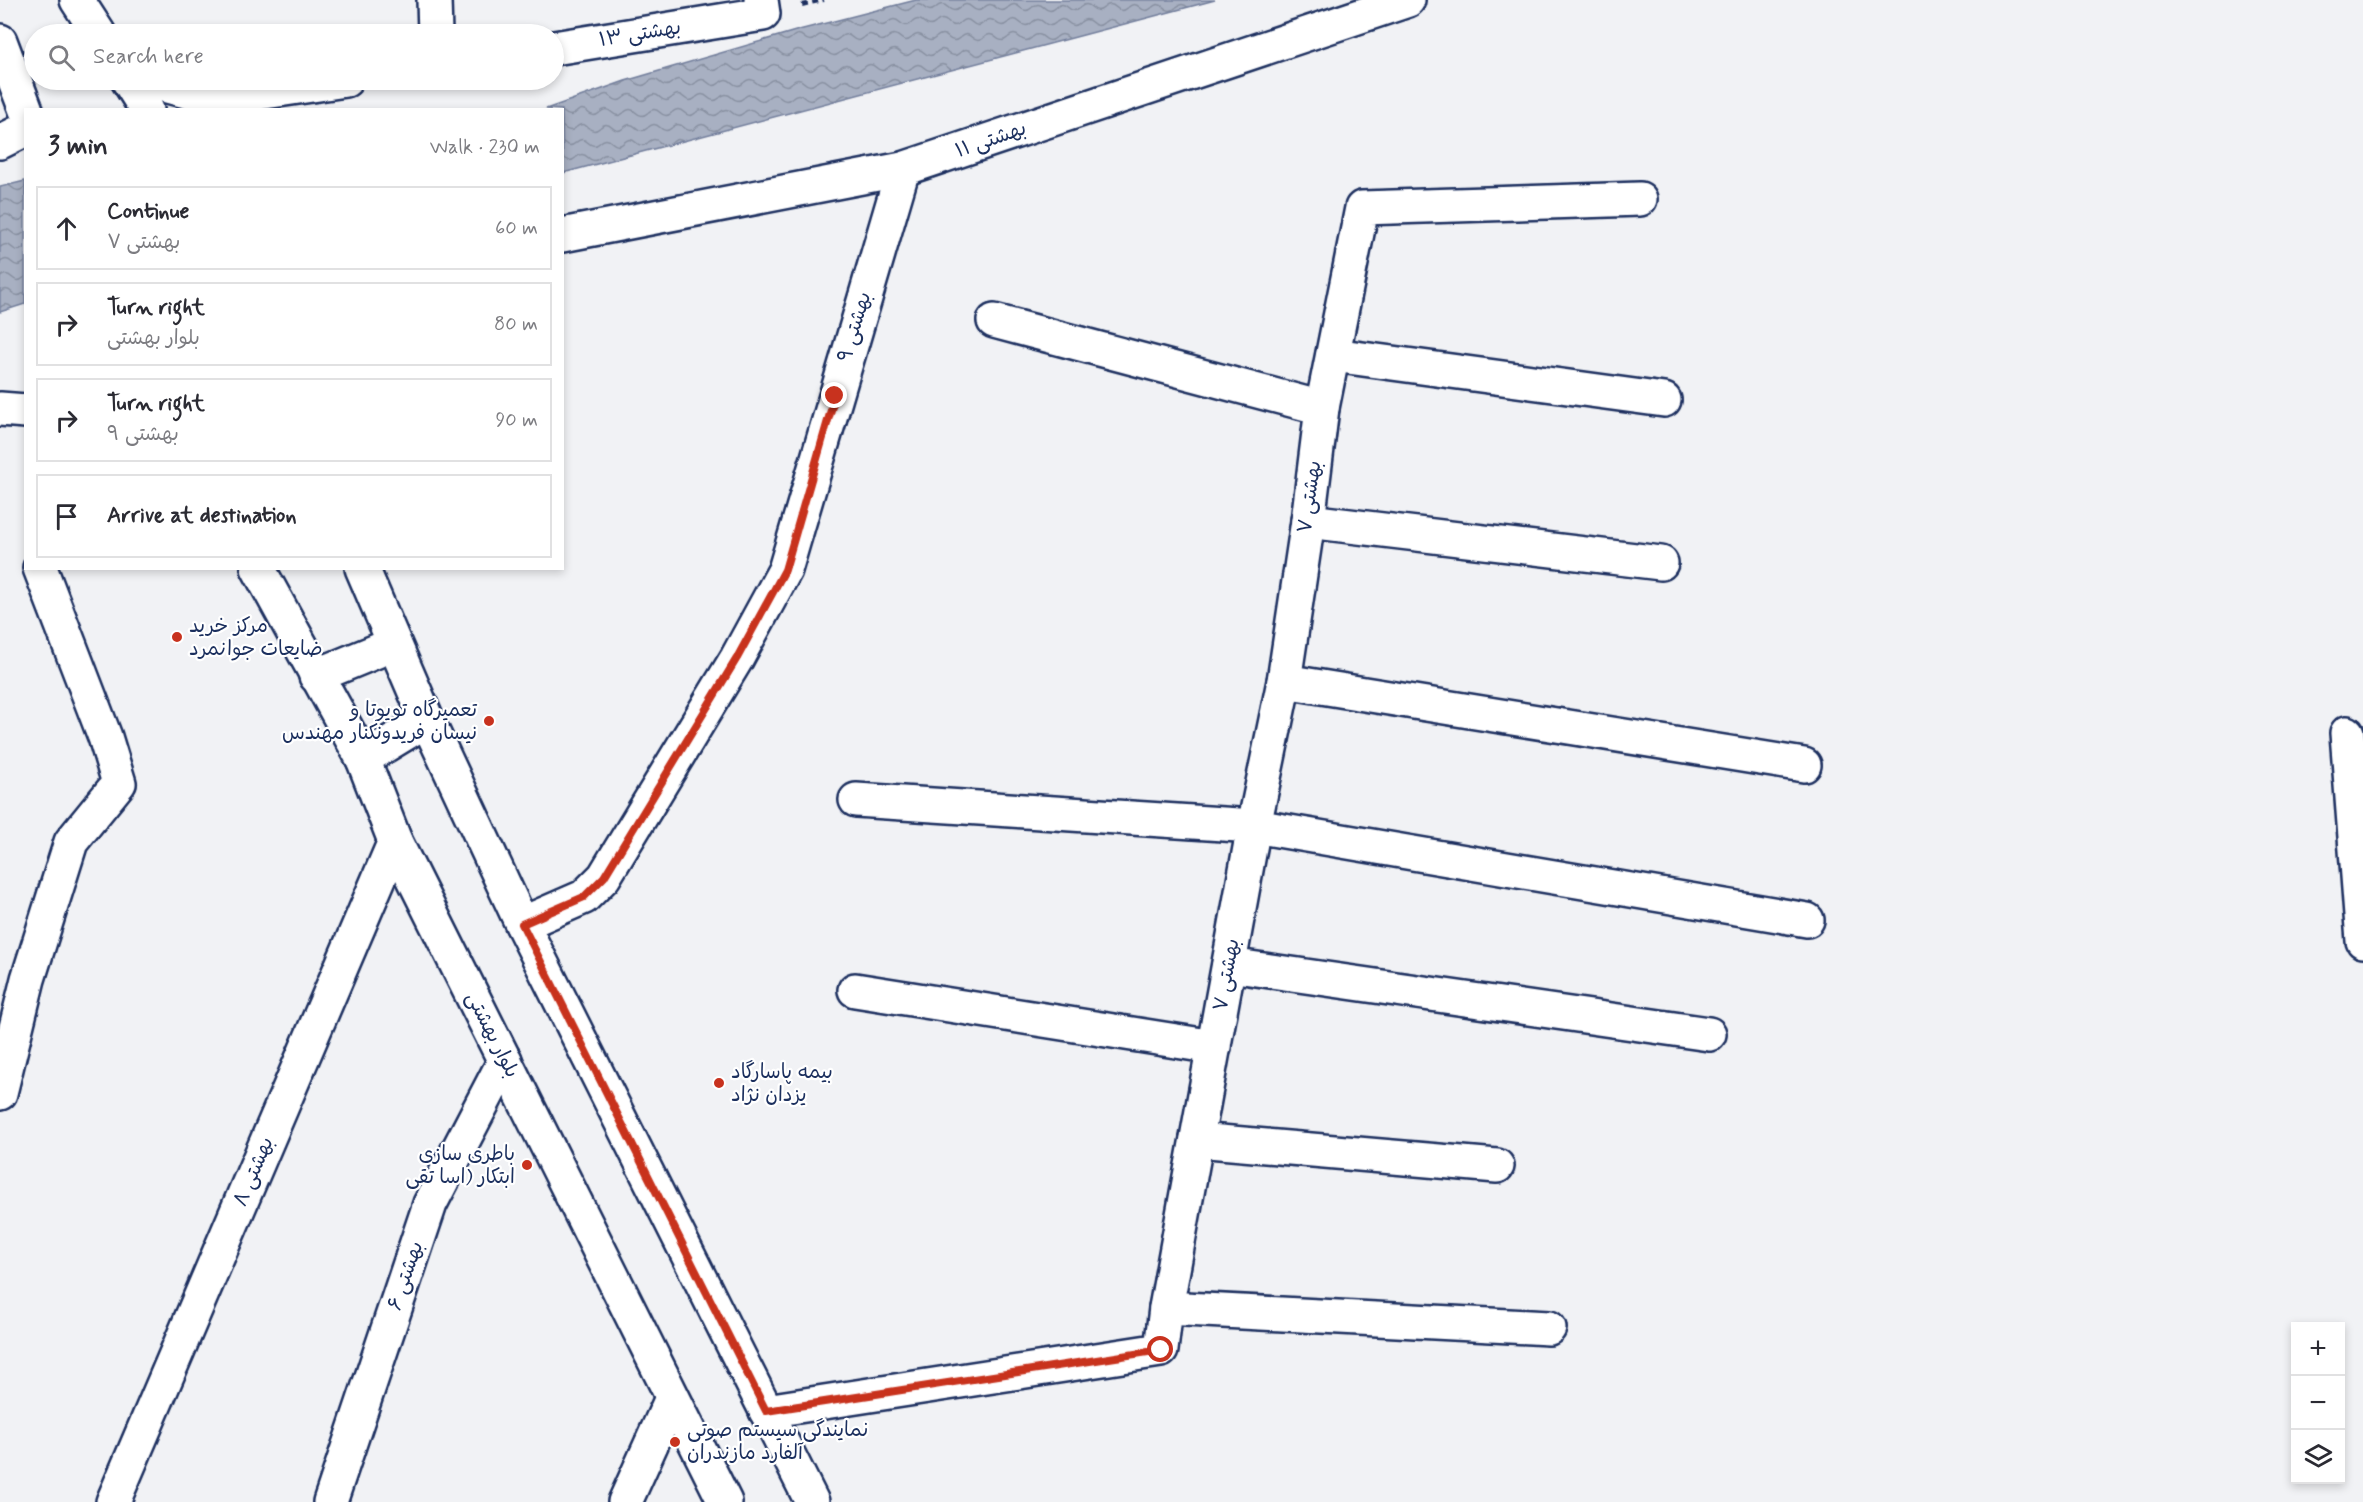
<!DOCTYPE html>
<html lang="en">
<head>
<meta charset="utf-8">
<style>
	body { margin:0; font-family:Mynerve,"Playpen Sans Arabic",sans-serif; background:#f2f2f3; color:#2b2b33 }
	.controls { position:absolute; right:18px; bottom:18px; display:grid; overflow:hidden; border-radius:0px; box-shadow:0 3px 9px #0003 }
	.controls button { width:54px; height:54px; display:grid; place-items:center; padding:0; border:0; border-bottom:2px solid #e1e1e2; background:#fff; color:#2b2b33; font:30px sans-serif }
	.stop { position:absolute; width:18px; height:18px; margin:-14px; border:4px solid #c8321e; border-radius:50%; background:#fff }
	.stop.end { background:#c8321e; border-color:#fff; box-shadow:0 2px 6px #0008 }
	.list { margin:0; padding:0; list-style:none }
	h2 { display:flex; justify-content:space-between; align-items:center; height:78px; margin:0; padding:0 24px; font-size:26px }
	h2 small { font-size:20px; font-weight:400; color:#7c7c81 }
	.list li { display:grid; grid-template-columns:39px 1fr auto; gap:18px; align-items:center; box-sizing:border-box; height:84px; margin:0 12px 12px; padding:0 12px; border:2px solid #e1e1e2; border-radius:0px }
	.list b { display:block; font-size:22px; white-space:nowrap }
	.list p { margin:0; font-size:20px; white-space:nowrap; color:#7c7c81 }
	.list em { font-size:20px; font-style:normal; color:#7c7c81 }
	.icon { flex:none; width:33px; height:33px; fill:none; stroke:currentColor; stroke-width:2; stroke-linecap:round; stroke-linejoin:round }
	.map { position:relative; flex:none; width:2363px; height:1502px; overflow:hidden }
	.search { position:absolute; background:#fff; box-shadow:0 3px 9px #0003; left:24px; top:24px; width:540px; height:66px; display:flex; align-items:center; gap:15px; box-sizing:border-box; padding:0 21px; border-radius:33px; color:#7c7c81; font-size:22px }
	.panel { position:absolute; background:#fff; box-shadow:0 3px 9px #0003; left:24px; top:108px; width:540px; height:462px; border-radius:0px }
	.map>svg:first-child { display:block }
	.water { fill:url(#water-waves); stroke:#707c9a; stroke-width:1.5 }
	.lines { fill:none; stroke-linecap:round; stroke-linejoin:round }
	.minor-casing { stroke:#1b2f5e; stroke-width:38 }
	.secondary-casing { stroke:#1b2f5e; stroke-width:38 }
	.primary-casing { stroke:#1b2f5e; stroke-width:38 }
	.path { stroke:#1b2f5e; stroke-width:4; stroke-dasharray:6 4.5; stroke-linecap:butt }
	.minor { stroke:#fff; stroke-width:33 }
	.secondary { stroke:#fff; stroke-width:33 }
	.primary { stroke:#fff; stroke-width:33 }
	.route { stroke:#c8321e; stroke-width:8 }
	.poi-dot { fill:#c8321e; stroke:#fff; stroke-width:2 }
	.labels { text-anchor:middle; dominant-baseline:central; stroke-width:4.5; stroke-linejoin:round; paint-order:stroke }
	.street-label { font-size:20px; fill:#1b2f5e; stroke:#fff }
	.poi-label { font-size:20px; fill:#1b2f5e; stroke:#fff; text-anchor:start }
</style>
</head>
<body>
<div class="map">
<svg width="2363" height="1502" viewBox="0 0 2363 1502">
	<defs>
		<pattern id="water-waves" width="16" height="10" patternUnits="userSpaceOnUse" patternTransform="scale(1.5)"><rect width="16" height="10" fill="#a8b0c2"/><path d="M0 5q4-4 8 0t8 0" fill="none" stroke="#8890a1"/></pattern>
	</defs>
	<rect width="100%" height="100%" fill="#f1f2f5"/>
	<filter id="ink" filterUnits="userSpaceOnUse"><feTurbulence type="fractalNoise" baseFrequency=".0167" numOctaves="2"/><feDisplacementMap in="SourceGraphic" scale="12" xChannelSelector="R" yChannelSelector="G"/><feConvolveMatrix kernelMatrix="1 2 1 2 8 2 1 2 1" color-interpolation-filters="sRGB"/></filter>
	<g filter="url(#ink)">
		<!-- water -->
		<g class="water">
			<polygon points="916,0 1215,0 563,173 562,110 546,109 625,81 799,30"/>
			<polygon points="25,181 25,304 0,312 0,187"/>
		</g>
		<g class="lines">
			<!-- minor casing -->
			<g class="minor-casing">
				<g id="minor">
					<polyline points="434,0 435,34"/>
					<polyline points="554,48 763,14 761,0"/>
					<polyline points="153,80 160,84 216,99 346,80"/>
					<polyline points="562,235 903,169 1408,0"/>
					<polyline points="994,321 1322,408"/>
					<polyline points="1333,355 1664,400"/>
					<polyline points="0,409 26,411"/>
					<polyline points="1308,521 1661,563"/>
					<polyline points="1284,681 1804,765"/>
					<polyline points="2347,733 2363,941"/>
					<polyline points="856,800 1254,826 1807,920"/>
					<polyline points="522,924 584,897 604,877 737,658 785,570 903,169"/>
					<polyline points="1229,965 1709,1034"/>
					<polyline points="855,990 1214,1047"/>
					<polyline points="0,1093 28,979 71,842 119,783 105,737 40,568"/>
					<polyline points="1197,1140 1497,1166"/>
					<polyline points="1166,1308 1549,1328"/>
					<polyline points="766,1411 1161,1350 1166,1308 1254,826 1284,681 1308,521 1322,408 1362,208 1640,199"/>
					<polyline points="113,1502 395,841"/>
					<polyline points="330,1502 430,1204 505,1060"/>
					<polyline points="625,1502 672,1398"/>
				</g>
			</g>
			<!-- secondary casing -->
			<g class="secondary-casing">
				<polyline id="secondary" points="0,142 26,129"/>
			</g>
			<!-- primary casing -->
			<g class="primary-casing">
				<g id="primary">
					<polyline points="77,0 99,34"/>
					<polyline points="0,41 26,110"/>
					<polyline points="128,80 147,110"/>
					<polyline points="258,568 363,759 395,841 725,1502"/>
					<polyline points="362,568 427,720 522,924 812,1502"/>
					<polyline points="316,676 394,644"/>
					<polyline points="363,759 427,720"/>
				</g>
			</g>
			<!-- path -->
			<polyline class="path" points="802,5 824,0"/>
			<!-- minor -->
			<use href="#minor" class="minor"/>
			<!-- secondary -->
			<use href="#secondary" class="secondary"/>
			<!-- primary -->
			<use href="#primary" class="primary"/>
		</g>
	</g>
	<g class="lines" filter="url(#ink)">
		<!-- route -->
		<polyline class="route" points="835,396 785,570 737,658 604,877 584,897 522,924 766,1411 1161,1350"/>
	</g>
	<!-- markers -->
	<g class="poi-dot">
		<circle cx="177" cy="637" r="6"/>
		<circle cx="489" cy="721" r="6"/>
		<circle cx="719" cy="1083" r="6"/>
		<circle cx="527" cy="1165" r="6"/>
		<circle cx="675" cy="1442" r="6"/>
	</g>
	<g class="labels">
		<!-- street labels -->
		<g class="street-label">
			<text transform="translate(640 34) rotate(-9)">بهشتی ۱۳</text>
			<text transform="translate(991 140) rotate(-19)">بهشتی ۱۱</text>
			<text transform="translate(855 327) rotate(-73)">بهشتی ۹</text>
			<text transform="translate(1310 497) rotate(-82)">بهشتی ۷</text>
			<text transform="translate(1227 975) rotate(-80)">بهشتی ۷</text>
			<text transform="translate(492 1035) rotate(63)">بلوار بهشتی</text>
			<text transform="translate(254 1172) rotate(-67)">بهشتی ۸</text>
			<text transform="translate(406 1276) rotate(-71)">بهشتی ۶</text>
		</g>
		<!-- poi labels -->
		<g class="poi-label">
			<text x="189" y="626">مرکز خرید<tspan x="189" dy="23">ضایعات جوانمرد</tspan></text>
			<text x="477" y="710" text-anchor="end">تعمیرگاه تویوتا و<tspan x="477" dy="23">نیسان فریدونکنار مهندس</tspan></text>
			<text x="731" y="1072">بیمه پاسارگاد<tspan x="731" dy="23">یزدان نژاد</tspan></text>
			<text x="515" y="1154" text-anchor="end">باطری سازی<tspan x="515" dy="23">ابتکار (اسا تقی</tspan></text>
			<text x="687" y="1430">نمایندگی سیستم صوتی<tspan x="687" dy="23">آلفارد مازندران</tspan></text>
		</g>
	</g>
</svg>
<div class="controls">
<button>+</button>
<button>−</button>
<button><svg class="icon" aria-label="layers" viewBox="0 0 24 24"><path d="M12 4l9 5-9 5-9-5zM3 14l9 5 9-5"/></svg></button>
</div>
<div class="stop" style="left:1161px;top:1350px"></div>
<div class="stop end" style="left:835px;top:396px"></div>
<div class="search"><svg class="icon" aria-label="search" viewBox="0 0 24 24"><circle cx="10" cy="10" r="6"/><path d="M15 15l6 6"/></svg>Search here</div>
<section class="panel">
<h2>3 min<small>Walk · 230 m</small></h2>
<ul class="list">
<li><svg class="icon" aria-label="ahead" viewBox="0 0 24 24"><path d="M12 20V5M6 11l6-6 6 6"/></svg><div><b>Continue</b><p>بهشتی ۷</p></div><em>60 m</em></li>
<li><svg class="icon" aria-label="right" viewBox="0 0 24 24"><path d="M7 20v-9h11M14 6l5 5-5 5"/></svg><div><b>Turn right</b><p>بلوار بهشتی</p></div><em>80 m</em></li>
<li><svg class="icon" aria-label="right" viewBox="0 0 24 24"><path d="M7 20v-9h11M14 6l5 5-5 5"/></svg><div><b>Turn right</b><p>بهشتی ۹</p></div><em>90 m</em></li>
<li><svg class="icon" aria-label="arrive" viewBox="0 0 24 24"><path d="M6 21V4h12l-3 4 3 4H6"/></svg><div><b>Arrive at destination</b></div></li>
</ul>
</section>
</div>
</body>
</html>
